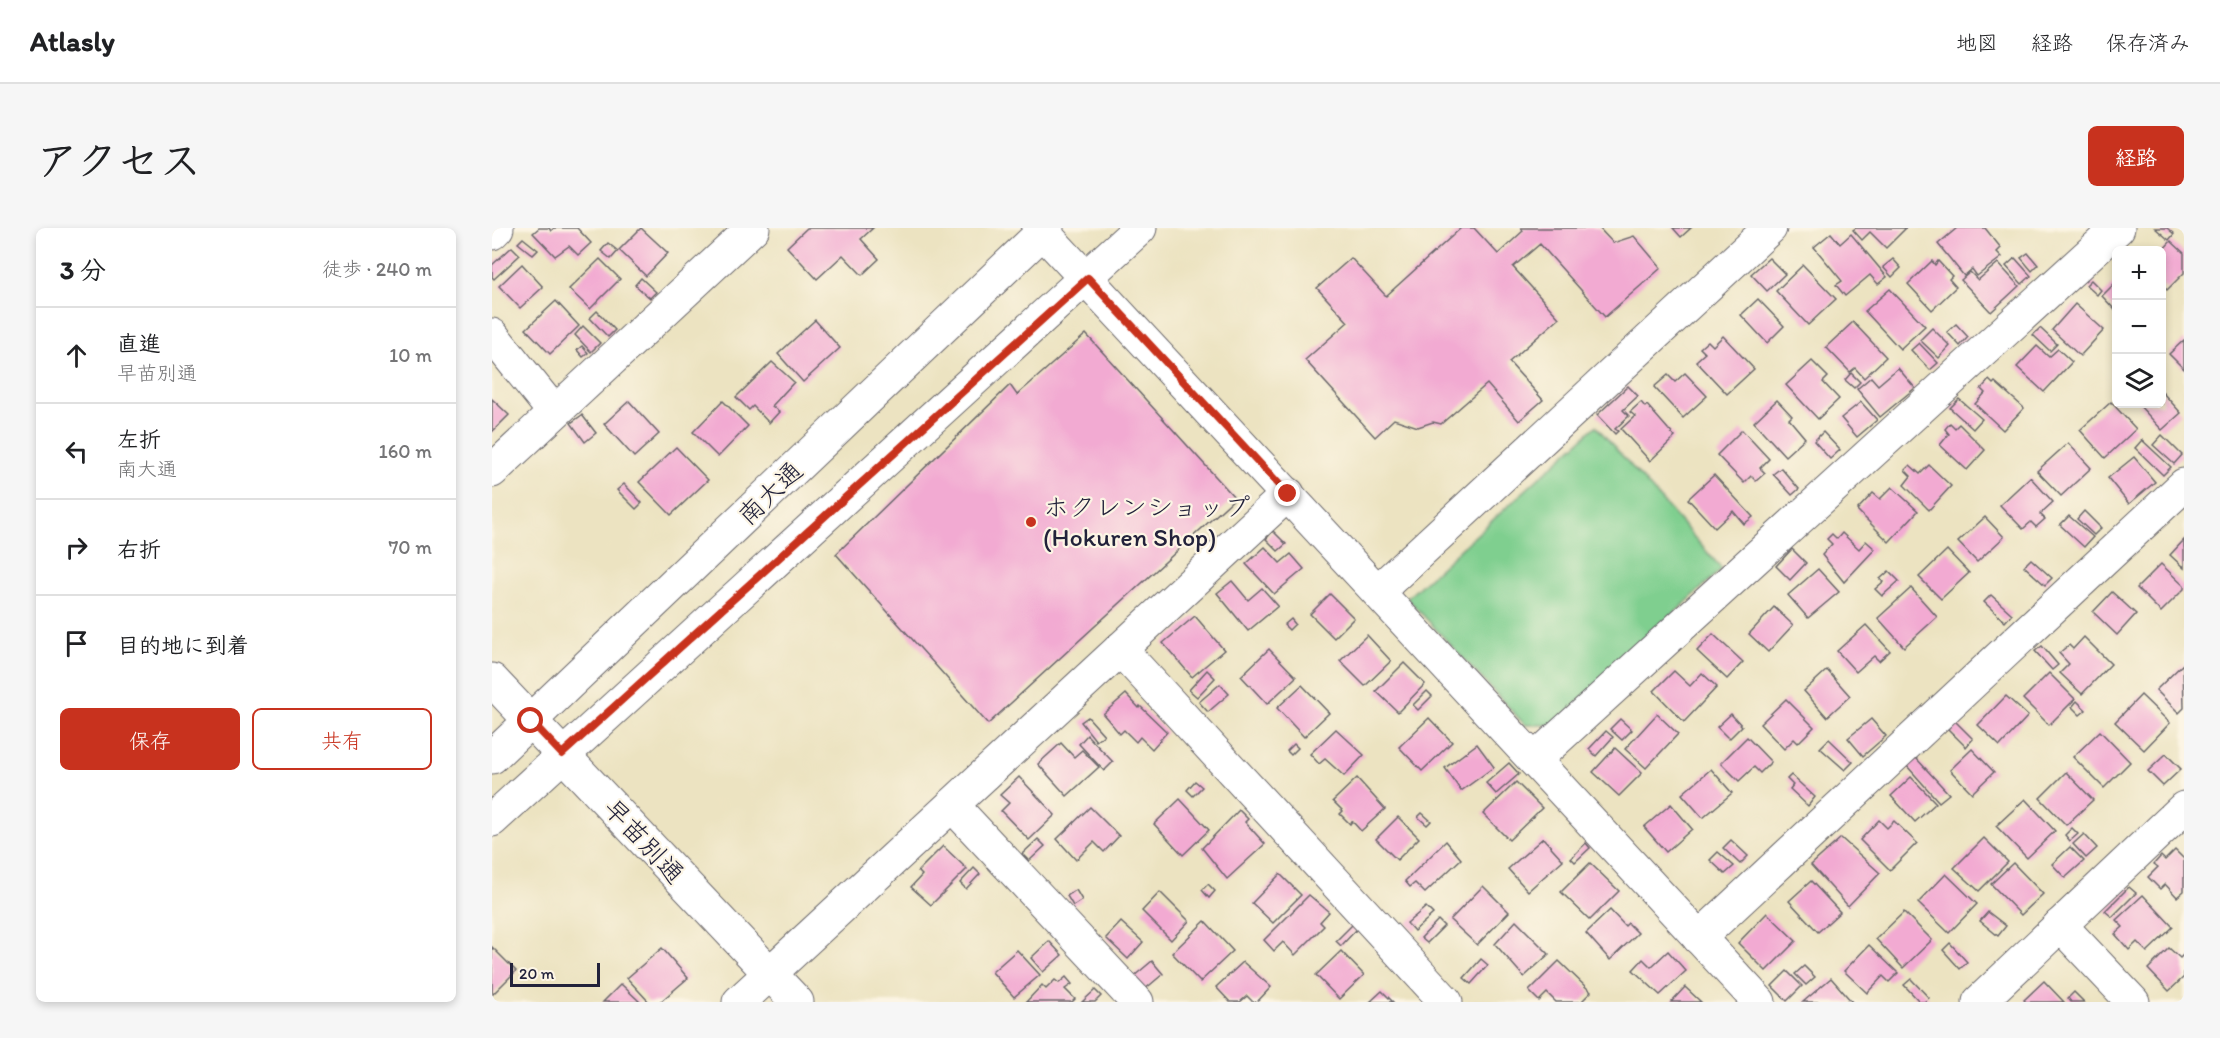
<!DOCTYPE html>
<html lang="ja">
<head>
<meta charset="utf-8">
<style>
	body { margin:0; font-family:Itim,"Klee One",sans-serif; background:#f6f6f6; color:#202124 }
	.controls { position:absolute; right:18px; top:18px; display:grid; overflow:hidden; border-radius:9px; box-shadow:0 3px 9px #0003 }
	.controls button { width:54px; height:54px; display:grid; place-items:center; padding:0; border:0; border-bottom:2px solid #e0e0e0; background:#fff; color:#202124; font:30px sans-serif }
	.scale { position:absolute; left:18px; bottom:15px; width:90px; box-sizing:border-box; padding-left:6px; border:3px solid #22223b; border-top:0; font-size:16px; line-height:21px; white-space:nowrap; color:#22223b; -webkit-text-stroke:4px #fcf5e5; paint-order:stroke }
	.stop { position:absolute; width:18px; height:18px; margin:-14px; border:4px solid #c8321e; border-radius:50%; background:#fff }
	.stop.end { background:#c8321e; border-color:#fff; box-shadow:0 2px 6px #0008 }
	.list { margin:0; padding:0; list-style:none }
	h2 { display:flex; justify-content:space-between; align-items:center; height:78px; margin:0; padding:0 24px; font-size:26px }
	h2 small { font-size:20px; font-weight:400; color:#757577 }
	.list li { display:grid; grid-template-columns:39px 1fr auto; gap:18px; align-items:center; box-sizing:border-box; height:96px; padding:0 24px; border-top:2px solid #e0e0e0 }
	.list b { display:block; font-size:22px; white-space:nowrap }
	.list p { margin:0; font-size:20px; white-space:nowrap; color:#757577 }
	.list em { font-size:20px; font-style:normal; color:#757577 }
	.actions { display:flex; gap:12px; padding:18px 24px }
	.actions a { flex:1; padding:14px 0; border:2px solid #c8321e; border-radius:9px; text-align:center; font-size:21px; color:#c8321e }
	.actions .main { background:#c8321e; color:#fff }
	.icon { flex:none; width:33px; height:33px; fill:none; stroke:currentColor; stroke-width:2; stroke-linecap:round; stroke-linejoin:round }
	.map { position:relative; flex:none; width:1692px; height:774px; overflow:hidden; border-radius:9px }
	header { display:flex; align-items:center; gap:36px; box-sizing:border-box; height:84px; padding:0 30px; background:#fff; border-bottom:2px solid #e0e0e0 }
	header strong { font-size:28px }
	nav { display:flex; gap:33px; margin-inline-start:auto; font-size:21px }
	.intro { display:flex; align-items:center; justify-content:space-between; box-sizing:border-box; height:144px; padding:0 36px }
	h1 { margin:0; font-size:42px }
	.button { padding:15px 27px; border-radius:9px; background:#c8321e; color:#fff; font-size:21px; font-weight:700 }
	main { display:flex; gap:36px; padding:0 36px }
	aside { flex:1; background:#fff; border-radius:9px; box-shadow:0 3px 9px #0003 }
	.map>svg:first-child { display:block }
	.green { fill:#7fcf8f; stroke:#507865; stroke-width:1.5 }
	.building { fill:#f2aad2 }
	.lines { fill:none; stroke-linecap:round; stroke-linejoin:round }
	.minor-casing { stroke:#69666a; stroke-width:35 }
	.major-casing { stroke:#69666a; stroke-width:35 }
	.minor { stroke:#fff; stroke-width:33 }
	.major { stroke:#fff; stroke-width:33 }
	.route { stroke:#c8321e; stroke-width:8 }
	.poi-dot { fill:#c8321e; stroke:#fcf5e5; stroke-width:2 }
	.labels { text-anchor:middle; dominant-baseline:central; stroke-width:4.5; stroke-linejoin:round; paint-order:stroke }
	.street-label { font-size:26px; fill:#22223b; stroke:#fcf5e5 }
	.poi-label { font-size:26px; fill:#22223b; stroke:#fcf5e5; text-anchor:start }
</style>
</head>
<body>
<header>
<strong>Atlasly</strong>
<nav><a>地図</a><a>経路</a><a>保存済み</a></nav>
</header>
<div class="intro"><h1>アクセス</h1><a class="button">経路</a></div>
<main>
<aside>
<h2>3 分<small>徒歩 · 240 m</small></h2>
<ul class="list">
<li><svg class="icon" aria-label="ahead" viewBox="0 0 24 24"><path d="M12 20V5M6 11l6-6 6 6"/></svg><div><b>直進</b><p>早苗別通</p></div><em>10 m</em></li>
<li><svg class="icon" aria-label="left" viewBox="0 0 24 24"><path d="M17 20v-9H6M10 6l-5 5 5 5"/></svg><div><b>左折</b><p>南大通</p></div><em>160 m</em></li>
<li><svg class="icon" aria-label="right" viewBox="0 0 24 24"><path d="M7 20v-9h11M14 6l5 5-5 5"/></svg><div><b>右折</b></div><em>70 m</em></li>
<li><svg class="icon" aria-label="arrive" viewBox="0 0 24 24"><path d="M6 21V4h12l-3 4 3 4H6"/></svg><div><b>目的地に到着</b></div></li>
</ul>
<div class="actions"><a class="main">保存</a><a>共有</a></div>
</aside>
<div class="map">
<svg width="1692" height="774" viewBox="0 0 1692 774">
	<rect width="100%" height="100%" fill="#fcf5e5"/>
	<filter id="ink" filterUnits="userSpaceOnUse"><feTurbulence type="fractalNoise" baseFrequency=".0167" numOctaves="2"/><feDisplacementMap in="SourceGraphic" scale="12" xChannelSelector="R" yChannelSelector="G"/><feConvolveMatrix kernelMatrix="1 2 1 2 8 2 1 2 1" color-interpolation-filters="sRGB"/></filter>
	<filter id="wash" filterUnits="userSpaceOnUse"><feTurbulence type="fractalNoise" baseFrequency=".008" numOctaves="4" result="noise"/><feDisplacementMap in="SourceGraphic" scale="24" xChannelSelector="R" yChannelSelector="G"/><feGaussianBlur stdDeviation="1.35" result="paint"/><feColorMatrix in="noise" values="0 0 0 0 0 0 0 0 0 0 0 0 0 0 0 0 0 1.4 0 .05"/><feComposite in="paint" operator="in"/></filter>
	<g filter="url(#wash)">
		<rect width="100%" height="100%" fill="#ece3c1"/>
		<!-- green -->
		<polygon class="green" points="1104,198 1230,341 1062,497 1033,497 915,370"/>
		<g id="blocks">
			<!-- building -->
			<g class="building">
				<polygon points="47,0 57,0 59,3 62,0 85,0 99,15 86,27 77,18 63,28 41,5"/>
				<polygon points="149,0 176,25 154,48 127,22"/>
				<polygon points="315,0 381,0 369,11 387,31 370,47 351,27 325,51 295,19"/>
				<polygon points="969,0 982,0 1006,26 1031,3 1029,0 1107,0 1121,15 1142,8 1169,40 1113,89 1048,16 1021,39 1067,90 1017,134 1051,172 1027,193 995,156 949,196 941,194 926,199 902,191 883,209 813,132 856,94 825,60 859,30 894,68"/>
				<polygon points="1181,0 1199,0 1189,9"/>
				<polygon points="1364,0 1414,0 1394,20 1378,4 1370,12 1361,2"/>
				<polygon points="1465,0 1493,0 1509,20 1505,24 1510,29 1485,48 1480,41 1472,48 1446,16"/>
				<polygon points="1663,0 1675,0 1682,6 1677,12"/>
				<polygon points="1339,5 1348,16 1359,6 1395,49 1386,56 1378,47 1353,68 1344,57 1350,53 1322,19"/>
				<polygon points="31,10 46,22 41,27 26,15"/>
				<polygon points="1679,13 1692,25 1692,45 1675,62 1670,57 1670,23"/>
				<polygon points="116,15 126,23 119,31 109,23"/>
				<polygon points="20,19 28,27 2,51 0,49 0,37"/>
				<polygon points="1536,25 1546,37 1540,43 1529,30"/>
				<polygon points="1277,30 1293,46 1275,63 1259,46"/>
				<polygon points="1523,30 1539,48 1530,56 1514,38"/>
				<polygon points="108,31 128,51 98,81 77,61"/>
				<polygon points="1401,31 1409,40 1400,49 1391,39"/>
				<polygon points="1440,33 1443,37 1446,33 1460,48 1457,51 1464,59 1440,82 1416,56"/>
				<polygon points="1506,35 1527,58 1499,84 1469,52 1478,44 1486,52"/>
				<polygon points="30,36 51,59 28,80 7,58"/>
				<polygon points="1311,37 1344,71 1316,97 1284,63"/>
				<polygon points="149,50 164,64 158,70 143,57"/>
				<polygon points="1599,52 1609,62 1605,67 1594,57"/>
				<polygon points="1624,54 1624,83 1610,68"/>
				<polygon points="1398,61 1433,98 1408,121 1373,83"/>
				<polygon points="1266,71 1292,98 1275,115 1249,87"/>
				<polygon points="64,73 87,98 58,126 34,101"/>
				<polygon points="1583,76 1612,102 1588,128 1560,102"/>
				<polygon points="105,83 123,102 116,109 98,90"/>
				<polygon points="323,92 348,120 311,154 286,126"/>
				<polygon points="1361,94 1394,129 1372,150 1363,140 1358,144 1334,119"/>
				<polygon points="1464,96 1476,109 1468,118 1455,104"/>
				<polygon points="91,98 108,115 99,124 83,107"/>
				<polygon points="1440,100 1458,118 1447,130 1428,112"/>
				<polygon points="1548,100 1565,116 1558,123 1541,107"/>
				<polygon points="594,106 743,270 496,496 344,326 518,157 525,167"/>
				<polygon points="1231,108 1262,141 1235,166 1204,133 1213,125 1208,120 1216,113 1221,118"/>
				<polygon points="1692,112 1692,141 1677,126"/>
				<polygon points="1427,115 1446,135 1438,142 1419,122"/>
				<polygon points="90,118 96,125 91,129 85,122"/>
				<polygon points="1545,118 1557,129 1566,121 1580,134 1552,164 1525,139"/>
				<polygon points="1320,133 1336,149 1331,154 1347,171 1326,191 1294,157"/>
				<polygon points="280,134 302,154 280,178 287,184 277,195 261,178 257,182 244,169"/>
				<polygon points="1406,140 1423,160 1388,189 1365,161 1379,149 1386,157"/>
				<polygon points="1193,145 1215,168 1191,190 1162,159 1176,147 1183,154"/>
				<polygon points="1359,145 1368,154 1362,160 1353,152"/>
				<polygon points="1497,152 1501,156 1503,154 1532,180 1511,202 1483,176 1493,165 1489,161"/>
				<polygon points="1136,158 1146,168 1131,182 1137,188 1123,201 1126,203 1123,206 1105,187"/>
				<polygon points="1670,164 1689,185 1670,202 1646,176 1670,176"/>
				<polygon points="0,171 17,187 0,204"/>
				<polygon points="1467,171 1490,191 1481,201 1458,180"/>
				<polygon points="1285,172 1300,188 1297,191 1313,210 1293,228 1262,194"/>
				<polygon points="137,173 167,206 142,229 112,196"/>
				<polygon points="231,173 256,198 226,229 201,204"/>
				<polygon points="1149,174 1153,179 1155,177 1183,209 1158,233 1129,201 1143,188 1138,184"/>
				<polygon points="1369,174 1385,192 1365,209 1349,190"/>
				<polygon points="1619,174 1644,201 1613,230 1588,202"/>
				<polygon points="90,187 104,205 93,214 79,195"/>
				<polygon points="1458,195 1463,200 1467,196 1493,222 1475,242 1448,217 1457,206 1453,201"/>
				<polygon points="1250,202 1277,231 1268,240 1273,245 1264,253 1259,248 1252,255 1225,227"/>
				<polygon points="1331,204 1348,222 1338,231 1322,213"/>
				<polygon points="1670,207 1690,227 1682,236 1661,217"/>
				<polygon points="1650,212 1679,239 1671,247 1643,220"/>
				<polygon points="1576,215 1599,240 1569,268 1545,243"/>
				<polygon points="184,219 216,252 179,287 147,254"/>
				<polygon points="1642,229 1663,254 1637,276 1616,250"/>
				<polygon points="1418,237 1428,246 1437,237 1459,258 1437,282 1412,257 1419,248 1413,242"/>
				<polygon points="1289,240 1307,261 1300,267 1281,246"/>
				<polygon points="1222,247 1261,289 1252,296 1241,283 1223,300 1196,271"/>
				<polygon points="1538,249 1561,274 1548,286 1553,291 1544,299 1539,294 1531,301 1508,277"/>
				<polygon points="132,256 150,275 144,281 125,262"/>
				<polygon points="1400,259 1426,283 1397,314 1365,282 1381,265 1388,271"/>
				<polygon points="1592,283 1609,300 1602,307 1585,291"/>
				<polygon points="1577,288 1601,309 1592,319 1568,297"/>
				<polygon points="1493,289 1512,309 1485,334 1466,314"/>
				<polygon points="781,303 794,316 786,323 774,311"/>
				<polygon points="1350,305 1367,321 1374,313 1383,321 1352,354 1330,327 1340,316 1335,311 1340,306 1345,311"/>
				<polygon points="1692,312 1692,340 1678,327"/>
				<polygon points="773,319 788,335 799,326 812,341 782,366 754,336"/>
				<polygon points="1300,321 1314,335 1298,352 1284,338"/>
				<polygon points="1455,322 1477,345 1449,371 1427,349"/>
				<polygon points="1539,331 1560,350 1553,357 1532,338"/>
				<polygon points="1669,336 1692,358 1692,361 1669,384 1645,360"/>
				<polygon points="1326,341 1347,364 1316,390 1296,367"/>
				<polygon points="1397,343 1407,353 1390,368 1383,361 1391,354 1388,351"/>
				<polygon points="740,353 756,372 770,360 786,378 756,403 725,365"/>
				<polygon points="1419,360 1445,389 1412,419 1386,390"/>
				<polygon points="1620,364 1644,386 1625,407 1601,384"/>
				<polygon points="838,366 862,390 842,410 818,386"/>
				<polygon points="1499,367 1520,386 1513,394 1492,374"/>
				<polygon points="1282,379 1301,397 1276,424 1257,406"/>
				<polygon points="703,388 732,422 700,449 671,415"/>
				<polygon points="799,391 803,396 797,402 792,397"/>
				<polygon points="1374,397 1398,423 1387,433 1382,428 1364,444 1345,423"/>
				<polygon points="1221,406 1251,434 1235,451 1205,423"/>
				<polygon points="875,407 899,433 873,458 848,433"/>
				<polygon points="1592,409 1619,436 1590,466 1568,445 1577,436 1567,425 1577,417 1581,421"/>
				<polygon points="1550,418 1566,437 1560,442 1543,423"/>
				<polygon points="777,421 804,449 775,476 749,448"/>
				<polygon points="912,435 933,456 906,484 884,463"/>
				<polygon points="1691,436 1692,480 1687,485 1664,462"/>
				<polygon points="715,442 723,450 705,469 697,462"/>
				<polygon points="1335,442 1358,468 1335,489 1312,463"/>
				<polygon points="1182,443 1198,458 1210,445 1225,459 1192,494 1162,463"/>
				<polygon points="1557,445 1583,471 1557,497 1531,471"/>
				<polygon points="728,456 737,466 716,484 707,474"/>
				<polygon points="810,457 837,485 812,509 785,480"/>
				<polygon points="935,463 940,468 926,482 921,477"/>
				<polygon points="634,466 647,480 648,478 675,504 660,521 648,509 644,514 632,502 628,506 611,486"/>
				<polygon points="1649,467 1678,495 1652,522 1623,494"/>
				<polygon points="1514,468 1536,488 1508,518 1486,497"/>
				<polygon points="1294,471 1322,499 1306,515 1302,511 1292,521 1268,496"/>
				<polygon points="1585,473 1594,482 1588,487 1580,479"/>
				<polygon points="1165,486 1186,506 1154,540 1133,521"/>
				<polygon points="1239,486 1250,498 1237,511 1225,499"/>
				<polygon points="596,489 612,507 604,513 589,494"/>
				<polygon points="937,490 960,514 930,543 907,519"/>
				<polygon points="1128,491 1140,502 1130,512 1118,501"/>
				<polygon points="1379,491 1394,508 1371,528 1356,510"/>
				<polygon points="1463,493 1481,511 1474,519 1456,501"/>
				<polygon points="844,501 872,527 852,548 833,531 827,536 818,526"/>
				<polygon points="1114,503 1121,509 1104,528 1097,521"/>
				<polygon points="1608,503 1638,534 1612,560 1581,529"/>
				<polygon points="595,507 621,534 612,543 587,516"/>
				<polygon points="1255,509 1279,534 1268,545 1262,539 1247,553 1229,535"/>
				<polygon points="1337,511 1361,534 1353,542 1328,520"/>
				<polygon points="569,515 582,529 590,522 607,539 575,568 546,536"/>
				<polygon points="802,516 806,520 799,527 795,523"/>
				<polygon points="985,516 1002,539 969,563 953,540"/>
				<polygon points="1123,520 1150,545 1127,568 1101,544"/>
				<polygon points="1480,521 1502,544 1480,565 1458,542"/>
				<polygon points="1674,526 1689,541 1671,558 1656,543"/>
				<polygon points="1424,530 1457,566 1447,574 1415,538"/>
				<polygon points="1017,535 1027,546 1004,566 994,555"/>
				<polygon points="1219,541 1240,565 1211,590 1190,566"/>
				<polygon points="1574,544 1601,572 1574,597 1548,570"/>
				<polygon points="1299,547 1323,569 1316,578 1298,561 1301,557 1295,551"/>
				<polygon points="527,549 563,587 537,612 509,583 517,575 508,567"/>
				<polygon points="1419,549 1444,575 1423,594 1399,568"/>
				<polygon points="865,550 893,581 869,603 860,593 858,596 848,586 851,583 841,573"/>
				<polygon points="703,553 710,559 701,568 695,562"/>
				<polygon points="1024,554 1050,580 1017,612 991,586"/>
				<polygon points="688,571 717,602 691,627 662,596"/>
				<polygon points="1533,571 1563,603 1535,630 1504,598"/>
				<polygon points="1179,576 1200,601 1174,624 1152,599"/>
				<polygon points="598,579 627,608 612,624 602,614 584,632 565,611"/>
				<polygon points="747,582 756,591 753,594 773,616 735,651 710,620"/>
				<polygon points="930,585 939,593 935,597 926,589"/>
				<polygon points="906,589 927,610 905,632 884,611"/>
				<polygon points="1387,592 1395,600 1402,593 1425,615 1398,642 1368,612"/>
				<polygon points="1580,600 1586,606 1578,613 1573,607"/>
				<polygon points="1592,606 1605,620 1594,630 1581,616"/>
				<polygon points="1051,610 1071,632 1036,663 1016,641"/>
				<polygon points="1349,610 1388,645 1356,678 1319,637"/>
				<polygon points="1492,610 1516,634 1487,663 1462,640"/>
				<polygon points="546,611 553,618 537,633 530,626"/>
				<polygon points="1239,612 1256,628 1248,636 1231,620"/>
				<polygon points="954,613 969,631 933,665 923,655 918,659 913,653"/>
				<polygon points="1094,615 1098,620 1083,634 1079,630"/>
				<polygon points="451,618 475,641 439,677 419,659 430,647 426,643"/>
				<polygon points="1578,619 1592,633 1573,650 1560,636"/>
				<polygon points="1683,622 1692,631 1692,663 1685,669 1673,656 1668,661 1656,649 1666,639 1662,636 1669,628 1673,632"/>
				<polygon points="1226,624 1242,638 1233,646 1218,632"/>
				<polygon points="1098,635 1127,663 1098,692 1069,664"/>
				<polygon points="1521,635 1551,666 1529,687 1499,656"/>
				<polygon points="482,640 488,646 474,661 468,655"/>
				<polygon points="788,646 809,667 781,695 760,675"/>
				<polygon points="1454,646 1485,676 1457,705 1426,675"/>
				<polygon points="1319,653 1348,684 1326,704 1297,673"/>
				<polygon points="716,656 723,663 717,670 710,662"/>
				<polygon points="991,658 1017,684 985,717 958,692"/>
				<polygon points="1637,659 1644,665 1620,689 1613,683"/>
				<polygon points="584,662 590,672 581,678 575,668"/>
				<polygon points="668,664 697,693 679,712 650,683"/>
				<polygon points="817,667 837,684 828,694 832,698 803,727 791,714 782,723 772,712"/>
				<polygon points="1651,667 1681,699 1655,724 1645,714 1637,722 1623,706 1631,699 1624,692"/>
				<polygon points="934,679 941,686 922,703 915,695"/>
				<polygon points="1118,682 1133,698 1136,695 1146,705 1118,732 1094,705"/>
				<polygon points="1412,684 1440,712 1411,740 1384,711"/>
				<polygon points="1496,684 1514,698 1506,708 1488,693"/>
				<polygon points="1275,685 1304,713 1274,743 1246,715"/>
				<polygon points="946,692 952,698 935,715 929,710"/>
				<polygon points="713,693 741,723 708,754 680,725"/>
				<polygon points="1024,693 1057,726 1032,749 1003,716"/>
				<polygon points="629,694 651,714 636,731 614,710"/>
				<polygon points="861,696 865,701 849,718 844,713"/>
				<polygon points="557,713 570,727 551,744 539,730"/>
				<polygon points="1458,715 1475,734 1468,741 1451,722"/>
				<polygon points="1377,717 1406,745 1397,754 1391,748 1375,765 1352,743"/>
				<polygon points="0,719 24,743 0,767"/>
				<polygon points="170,720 196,750 168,774 157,774 135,750"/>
				<polygon points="1677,720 1688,730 1692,726 1692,749 1677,763 1656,741"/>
				<polygon points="525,722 548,747 522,769 500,744"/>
				<polygon points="849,723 872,747 847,771 824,747"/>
				<polygon points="1176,723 1194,743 1168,767 1141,742 1151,731 1159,739"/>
				<polygon points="989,731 996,737 979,756 972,750"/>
				<polygon points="660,733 671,746 652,762 641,749"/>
				<polygon points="1067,733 1099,764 1089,774 1064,774 1055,765 1047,773 1037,763"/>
				<polygon points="751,734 779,759 765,774 761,774 755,768 748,774 738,774 724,759"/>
				<polygon points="1312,738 1323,749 1314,757 1303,746"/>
				<polygon points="1295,743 1310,758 1295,773 1280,758"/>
				<polygon points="574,749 580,756 573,761 583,771 580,774 534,774 550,757 554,761 563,752 567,755"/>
				<polygon points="1339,750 1360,774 1311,774"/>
				<polygon points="1419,751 1437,770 1432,774 1428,774 1412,757"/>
				<polygon points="1552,753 1572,774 1534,774 1532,772"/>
				<polygon points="129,756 148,774 111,774"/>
				<polygon points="1193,759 1209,774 1179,774"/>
				<polygon points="603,762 609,768 603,774 590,774"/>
				<polygon points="890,763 901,774 878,774"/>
				<polygon points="1582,764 1592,774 1579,774 1576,770"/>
			</g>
		</g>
	</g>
	<g filter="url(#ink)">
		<use href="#blocks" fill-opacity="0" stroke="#69666a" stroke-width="1.5"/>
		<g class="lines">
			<!-- minor casing -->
			<g class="minor-casing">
				<g id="minor">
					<polyline points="547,0 1267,774"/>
					<polyline points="0,5 5,0"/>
					<polyline points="0,107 62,184"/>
					<polyline points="0,243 261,0"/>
					<polyline points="886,363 1278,0"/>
					<polyline points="628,421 954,774"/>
					<polyline points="0,452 305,774"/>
					<polyline points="1042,532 1626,0"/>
					<polyline points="460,577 645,774"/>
					<polyline points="1568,697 1641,774"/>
					<polyline points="1207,710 1692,257"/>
					<polyline points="247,774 796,266"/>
					<polyline points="1487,774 1692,580"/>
				</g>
			</g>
			<!-- major casing -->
			<g class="major-casing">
				<g id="major">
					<polyline points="0,529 555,0"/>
					<polyline points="0,592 648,0"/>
				</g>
			</g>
			<!-- minor -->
			<use href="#minor" class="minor"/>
			<!-- major -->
			<use href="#major" class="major"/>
		</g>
	</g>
	<g class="lines" filter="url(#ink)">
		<!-- route -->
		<polyline class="route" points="39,493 70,526 596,50 796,266"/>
	</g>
	<!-- markers -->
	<circle class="poi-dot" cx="539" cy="294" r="6"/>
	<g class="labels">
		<!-- street labels -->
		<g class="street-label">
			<text transform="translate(278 265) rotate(-44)">南大通</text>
			<text transform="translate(152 613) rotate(47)">早苗別通</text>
		</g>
		<!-- poi labels -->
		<g class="poi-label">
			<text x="551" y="279">ホクレンショップ<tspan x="551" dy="30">(Hokuren Shop)</tspan></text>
		</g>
	</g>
</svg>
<div class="controls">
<button>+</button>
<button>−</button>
<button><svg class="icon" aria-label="layers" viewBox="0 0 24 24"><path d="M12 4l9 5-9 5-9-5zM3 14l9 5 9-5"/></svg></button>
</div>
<div class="scale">20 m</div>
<div class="stop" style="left:39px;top:493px"></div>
<div class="stop end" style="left:796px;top:266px"></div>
</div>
</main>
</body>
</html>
